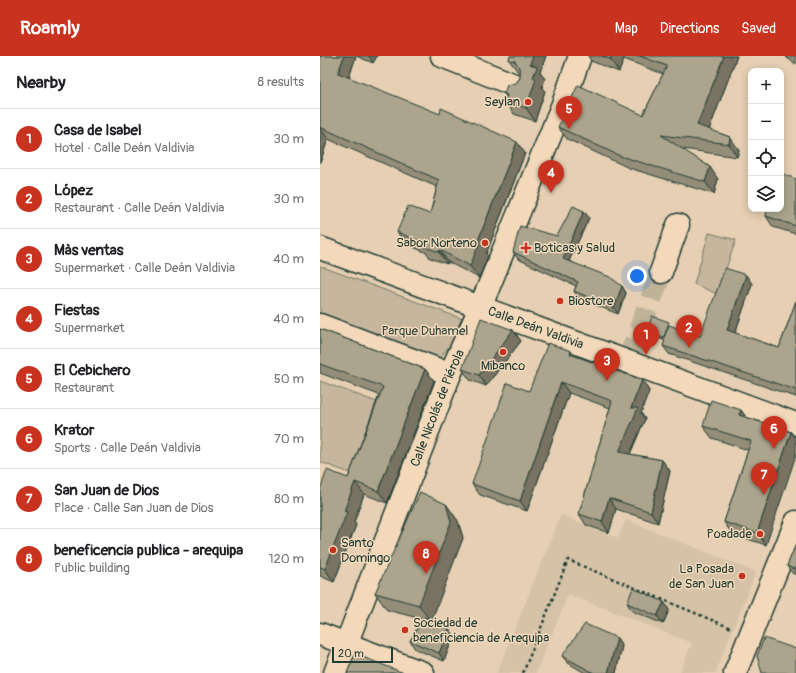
<!DOCTYPE html>
<html lang="en">
<head>
<meta charset="utf-8">
<style>
	body { margin:0; font-family:Pangolin,sans-serif; background:#f2f2f2; color:#202124 }
	.controls { position:absolute; right:12px; top:12px; display:grid; overflow:hidden; border-radius:8px; box-shadow:0 2px 10px #0003 }
	.controls button { width:36px; height:36px; display:grid; place-items:center; padding:0; border:0; border-bottom:1px solid #e0e0e0; background:#fff; color:#202124; font:20px sans-serif }
	.scale { position:absolute; left:12px; bottom:10px; width:61px; box-sizing:border-box; padding-left:4px; border:2px solid #1f3d34; border-top:0; font-size:11px; line-height:14px; white-space:nowrap; color:#1f3d34; -webkit-text-stroke:3px #f3d8ba; paint-order:stroke }
	.you { position:absolute; left:317px; top:220px; width:14px; height:14px; margin:-10px; border:3px solid #fff; border-radius:50%; background:#1a73e8; box-shadow:0 0 0 6px #1a73e833 }
	.badge { display:grid; place-items:center; width:26px; height:26px; border-radius:50%; background:#c8321e; color:#fff; font-size:13px; font-weight:700 }
	.pin { position:absolute; translate:-50% -33px; filter:drop-shadow(0 1px 2px #0008) }
	.pin::after { content:''; position:absolute; top:21px; width:14px; height:12px; background:inherit; clip-path:polygon(0 0,100% 0,50% 100%) }
	.list { margin:0; padding:0; list-style:none }
	h2 { display:flex; justify-content:space-between; align-items:center; height:52px; margin:0; padding:0 16px; font-size:17px }
	h2 small { font-size:13px; font-weight:400; color:#757577 }
	.list li { display:grid; grid-template-columns:26px 1fr auto; gap:12px; align-items:center; box-sizing:border-box; height:60px; padding:0 16px; border-top:1px solid #e0e0e0 }
	.list b { display:block; font-size:15px; white-space:nowrap }
	.list p { margin:0; font-size:13px; white-space:nowrap; color:#757577 }
	.list em { font-size:13px; font-style:normal; color:#757577 }
	.icon { flex:none; width:22px; height:22px; fill:none; stroke:currentColor; stroke-width:2; stroke-linecap:round; stroke-linejoin:round }
	.map { position:relative; flex:none; width:476px; height:617px; overflow:hidden }
	header { display:flex; align-items:center; gap:24px; box-sizing:border-box; height:56px; padding:0 20px; background:#c8321e; color:#fff }
	header strong { font-size:19px }
	nav { display:flex; gap:22px; margin-inline-start:auto; font-size:14px }
	main { display:flex }
	aside { flex:1; background:#fff }
	.map>svg:first-child { display:block }
	.built { fill:#d5c2a7 }
	.green { fill:#c5b69d; stroke:#727a68 }
	.lines { fill:none; stroke-linecap:round; stroke-linejoin:round }
	.minor-tunnel { stroke:#beb299; stroke-width:22; stroke-dasharray:22 11; stroke-linecap:butt }
	.minor-casing { stroke:#1f3d34; stroke-width:25 }
	.path { stroke:#1f3d34; stroke-width:2.5; stroke-dasharray:3 3; stroke-linecap:butt }
	.minor { stroke:#f3d8ba; stroke-width:22 }
	.wall { fill:#948d78; stroke:#1f3d34 }
	.shaded-wall { fill:#787362; stroke:#1f3d34 }
	.building { fill:#aca48c; stroke:#1f3d34 }
	.poi-dot { fill:#c8321e; stroke:#f3d8ba; stroke-width:1.5 }
	.labels { text-anchor:middle; dominant-baseline:central; stroke-width:3; stroke-linejoin:round; paint-order:stroke }
	.poi-label { font-size:13px; fill:#1f3d34; stroke:#f3d8ba; text-anchor:end }
	.street-label { font-size:13px; fill:#1f3d34; stroke:#f3d8ba }
	.park-label { font-size:13px; fill:#30493e; stroke:#f3d8ba }
</style>
</head>
<body>
<header>
<strong>Roamly</strong>
<nav><a>Map</a><a>Directions</a><a>Saved</a></nav>
</header>
<main>
<aside>
<h2>Nearby<small>8 results</small></h2>
<ul class="list">
<li><span class="badge">1</span><div><b>Casa de Isabel</b><p>Hotel · Calle Deán Valdivia</p></div><em>30 m</em></li>
<li><span class="badge">2</span><div><b>López</b><p>Restaurant · Calle Deán Valdivia</p></div><em>30 m</em></li>
<li><span class="badge">3</span><div><b>Màs ventas</b><p>Supermarket · Calle Deán Valdivia</p></div><em>40 m</em></li>
<li><span class="badge">4</span><div><b>Fiestas</b><p>Supermarket</p></div><em>40 m</em></li>
<li><span class="badge">5</span><div><b>El Cebichero</b><p>Restaurant</p></div><em>50 m</em></li>
<li><span class="badge">6</span><div><b>Krator</b><p>Sports · Calle Deán Valdivia</p></div><em>70 m</em></li>
<li><span class="badge">7</span><div><b>San Juan de Dios</b><p>Place · Calle San Juan de Dios</p></div><em>80 m</em></li>
<li><span class="badge">8</span><div><b>beneficencia publica - arequipa</b><p>Public building</p></div><em>120 m</em></li>
</ul>
</aside>
<div class="map">
<svg width="476" height="617" viewBox="0 0 476 617">
	<rect width="100%" height="100%" fill="#e6cfb2"/>
	<filter id="ink" filterUnits="userSpaceOnUse"><feTurbulence type="fractalNoise" baseFrequency=".025" numOctaves="2"/><feDisplacementMap in="SourceGraphic" scale="8" xChannelSelector="R" yChannelSelector="G"/><feConvolveMatrix kernelMatrix="1 2 1 2 8 2 1 2 1" color-interpolation-filters="sRGB"/></filter>
	<g filter="url(#ink)">
		<!-- built -->
		<polygon class="built" points="241,459 298,482 306,464 436,516 395,617 360,617 372,587 248,538 216,617 177,617"/>
		<!-- green -->
		<g class="green">
			<polygon points="389,177 416,184 397,238 374,228"/>
			<polygon points="0,210 148,265 117,306 0,262"/>
			<polygon points="0,325 65,349 38,420 0,406"/>
		</g>
		<g class="lines">
			<!-- minor-tunnel -->
			<g class="minor-tunnel">
				<polyline points="197,30 227,41"/>
				<polyline points="308,305 341,216"/>
			</g>
			<!-- minor casing -->
			<g class="minor-casing">
				<g id="minor">
					<polyline points="122,0 197,30"/>
					<path id="s1" d="M 0,192 C 158,252 318,308 476,368"/>
					<polyline points="341,216 358,169"/>
					<polyline points="0,269 130,318"/>
					<polyline points="0,578 103,617"/>
					<path id="s2" d="M 15,617 L 130,318 L 160,252 L 243,48 L 260,0"/>
					<polyline points="415,617 476,466"/>
				</g>
			</g>
			<!-- path -->
			<polyline class="path" points="203,617 248,504 411,572"/>
			<!-- minor -->
			<use href="#minor" class="minor"/>
		</g>
		<!-- wall -->
		<g class="wall">
			<polygon points="0,0 57,0 53,7 36,0 29,22 205,97 166,198 168,200 159,222 128,206 127,208 110,202 107,197 86,188 77,176 110,158 117,131 8,83 0,107"/>
			<polygon points="190,0 226,0 220,16 225,23 222,32 225,35 215,65 194,58 185,45 187,42 184,38 196,27 200,22 200,17 198,16 189,4"/>
			<polygon points="268,0 417,0 389,74 410,81 419,94 417,101 363,93 398,123 394,138 309,112 247,83 238,71 323,59 343,18 304,3 299,16 271,5"/>
			<polygon points="466,0 476,0 476,8 467,2"/>
			<polygon points="476,123 476,178 453,171 446,160"/>
			<polygon points="264,155 269,162 249,205 302,230 306,237 298,258 258,242 254,235 256,230 198,203 193,196 237,180"/>
			<polygon points="426,219 432,228 415,277 459,292 476,245 476,341 349,298 343,290 345,286 344,284 330,280 327,276 380,280"/>
			<polygon points="0,273 105,313 114,325 67,447 44,438 34,466 36,469 14,526 0,520 0,434 28,422 59,339 0,317"/>
			<polygon points="193,274 201,285 166,330 150,324 142,313"/>
			<polygon points="251,295 254,300 322,324 329,335 321,357 325,363 310,398 342,404 350,415 338,467 296,453 289,477 266,469 259,458 290,352 249,337 207,455 160,439 152,428 209,335"/>
			<polygon points="421,354 426,361 471,376 446,489 412,478 404,466 428,394 392,382 383,370"/>
			<polygon points="126,448 138,465 143,482 111,564 134,579 124,605 95,593 90,585 102,563 67,554 55,537"/>
			<polygon points="476,488 476,519 472,517 467,510"/>
			<polygon points="344,546 349,554 343,568 312,555 307,547"/>
			<polygon points="297,582 302,590 296,617 265,617 248,607 242,600"/>
		</g>
		<!-- shaded-wall -->
		<g class="shaded-wall">
			<polygon points="24,0 36,0 26,29 18,17"/>
			<polygon points="49,0 57,0 53,7"/>
			<polygon points="213,0 226,0 220,16 225,23 222,32 225,35 215,65 206,52 213,21 210,8"/>
			<polygon points="292,0 302,0 304,3 299,16 290,3"/>
			<polygon points="404,0 417,0 386,82 377,69"/>
			<polygon points="0,71 8,83 0,107"/>
			<polygon points="410,81 419,94 417,101 409,88"/>
			<polygon points="197,86 205,97 166,198 168,200 159,222 150,210 157,187"/>
			<polygon points="390,111 398,123 394,138 385,126"/>
			<polygon points="264,155 269,162 247,209 243,203"/>
			<polygon points="120,194 128,206 127,208 119,196"/>
			<polygon points="426,219 432,228 413,283 407,274"/>
			<polygon points="302,230 306,237 298,258 294,252"/>
			<polygon points="193,274 201,285 166,330 159,319"/>
			<polygon points="251,295 259,306 250,298"/>
			<polygon points="105,313 114,325 67,447 58,435"/>
			<polygon points="322,324 329,335 321,357 325,363 306,407 299,396 311,352"/>
			<polygon points="241,326 249,337 207,455 200,445"/>
			<polygon points="421,354 429,366 419,359"/>
			<polygon points="471,376 476,383 476,399 446,489 437,477"/>
			<polygon points="342,404 350,415 338,467 331,456"/>
			<polygon points="35,426 44,438 34,466 36,469 14,526 5,513 24,455"/>
			<polygon points="289,442 296,453 289,477 282,466"/>
			<polygon points="126,448 138,465 143,482 111,566 99,549"/>
			<polygon points="344,546 349,554 343,568 337,560"/>
			<polygon points="129,572 134,579 124,605 119,597"/>
			<polygon points="297,582 302,590 296,617 288,617"/>
		</g>
		<!-- building -->
		<g class="building">
			<polygon points="0,0 24,0 18,17 120,58 121,52 197,86 157,187 159,188 150,210 120,194 119,196 102,190 103,187 77,176 88,150 110,158 119,124 0,71"/>
			<polygon points="190,0 213,0 210,8 217,11 213,21 216,23 206,52 185,45 187,39 184,38 187,29 196,27 200,22 200,15 198,10 195,5 189,4"/>
			<polygon points="282,0 292,0 290,3"/>
			<polygon points="320,0 404,0 377,69 410,81 409,88 341,79 390,111 385,126 300,100 238,71 258,29 323,59 347,10"/>
			<polygon points="461,117 476,123 476,170 446,160 447,153 461,153"/>
			<polygon points="253,150 264,155 243,203 290,221 302,230 294,252 254,235 258,226 193,196 200,170 237,180"/>
			<polygon points="405,212 426,219 407,274 459,292 476,245 476,334 343,290 345,284 343,284 349,269 380,280"/>
			<polygon points="332,260 349,266 344,281 327,276"/>
			<polygon points="161,262 193,274 159,319 142,313"/>
			<polygon points="0,273 105,313 58,435 35,426 24,455 27,456 5,513 0,511 0,434 7,414 28,422 63,331 0,308"/>
			<polygon points="228,287 251,295 250,298 322,324 311,352 318,352 299,396 342,404 331,456 289,442 282,466 259,458 292,345 241,326 200,445 152,428 187,327 209,335"/>
			<polygon points="391,344 421,354 419,359 471,376 437,477 404,466 431,385 383,370"/>
			<polygon points="100,436 126,448 131,466 99,549 55,537"/>
			<polygon points="476,488 476,514 467,510"/>
			<polygon points="313,532 344,546 337,560 307,547"/>
			<polygon points="104,561 129,572 119,597 90,585"/>
			<polygon points="265,568 297,582 288,617 274,617 242,600"/>
			<polygon points="444,582 476,593 476,617 442,617 437,600"/>
			<polygon points="35,598 84,617 27,617"/>
		</g>
	</g>
	<!-- markers -->
	<g class="poi-dot">
		<circle cx="208" cy="46" r="4"/>
		<circle cx="165" cy="187" r="4"/>
		<path d="M204 186h4v4h4v4h-4v4h-4v-4h-4v-4h4z"/>
		<circle cx="240" cy="245" r="4"/>
		<circle cx="183" cy="296" r="4"/>
		<circle cx="440" cy="478" r="4"/>
		<circle cx="13" cy="494" r="4"/>
		<circle cx="422" cy="520" r="4"/>
		<circle cx="85" cy="574" r="4"/>
	</g>
	<g class="labels">
		<!-- poi labels -->
		<g class="poi-label">
			<text x="200" y="46">Seylan</text>
			<text x="157" y="187">Sabor Norteno</text>
			<text x="214" y="192" text-anchor="start">Boticas y Salud</text>
			<text x="248" y="245" text-anchor="start">Biostore</text>
			<text x="183" y="310" text-anchor="middle">Mibanco</text>
			<text x="432" y="478">Poadade</text>
			<text x="21" y="487" text-anchor="start">Santo<tspan x="21" dy="15">Domingo</tspan></text>
			<text x="414" y="513">La Posada<tspan x="414" dy="15">de San Juan</tspan></text>
			<text x="93" y="567" text-anchor="start">Sociedad de<tspan x="93" dy="15">beneficiencia de Arequipa</tspan></text>
		</g>
		<!-- street labels -->
		<g class="street-label">
			<text stroke="none"><textPath href="#s1" startOffset="230">Calle Deán Valdivia</textPath></text>
			<text stroke="none"><textPath href="#s2" startOffset="284">Calle Nicolás de Piérola</textPath></text>
		</g>
		<!-- park labels -->
		<g class="park-label">
			<text x="105" y="275">Parque Duhamel</text>
		</g>
	</g>
</svg>
<div class="controls">
<button>+</button>
<button>−</button>
<button><svg class="icon" aria-label="locate" viewBox="0 0 24 24"><circle cx="12" cy="12" r="6"/><path d="M12 2v4M12 18v4M2 12h4M18 12h4"/></svg></button>
<button><svg class="icon" aria-label="layers" viewBox="0 0 24 24"><path d="M12 4l9 5-9 5-9-5zM3 14l9 5 9-5"/></svg></button>
</div>
<div class="scale">20 m</div>
<div class="you"></div>
<div class="pin badge" style="left:326px;top:299px">1</div>
<div class="pin badge" style="left:369px;top:292px">2</div>
<div class="pin badge" style="left:287px;top:325px">3</div>
<div class="pin badge" style="left:231px;top:137px">4</div>
<div class="pin badge" style="left:249px;top:73px">5</div>
<div class="pin badge" style="left:454px;top:393px">6</div>
<div class="pin badge" style="left:444px;top:439px">7</div>
<div class="pin badge" style="left:106px;top:518px">8</div>
</div>
</main>
</body>
</html>
